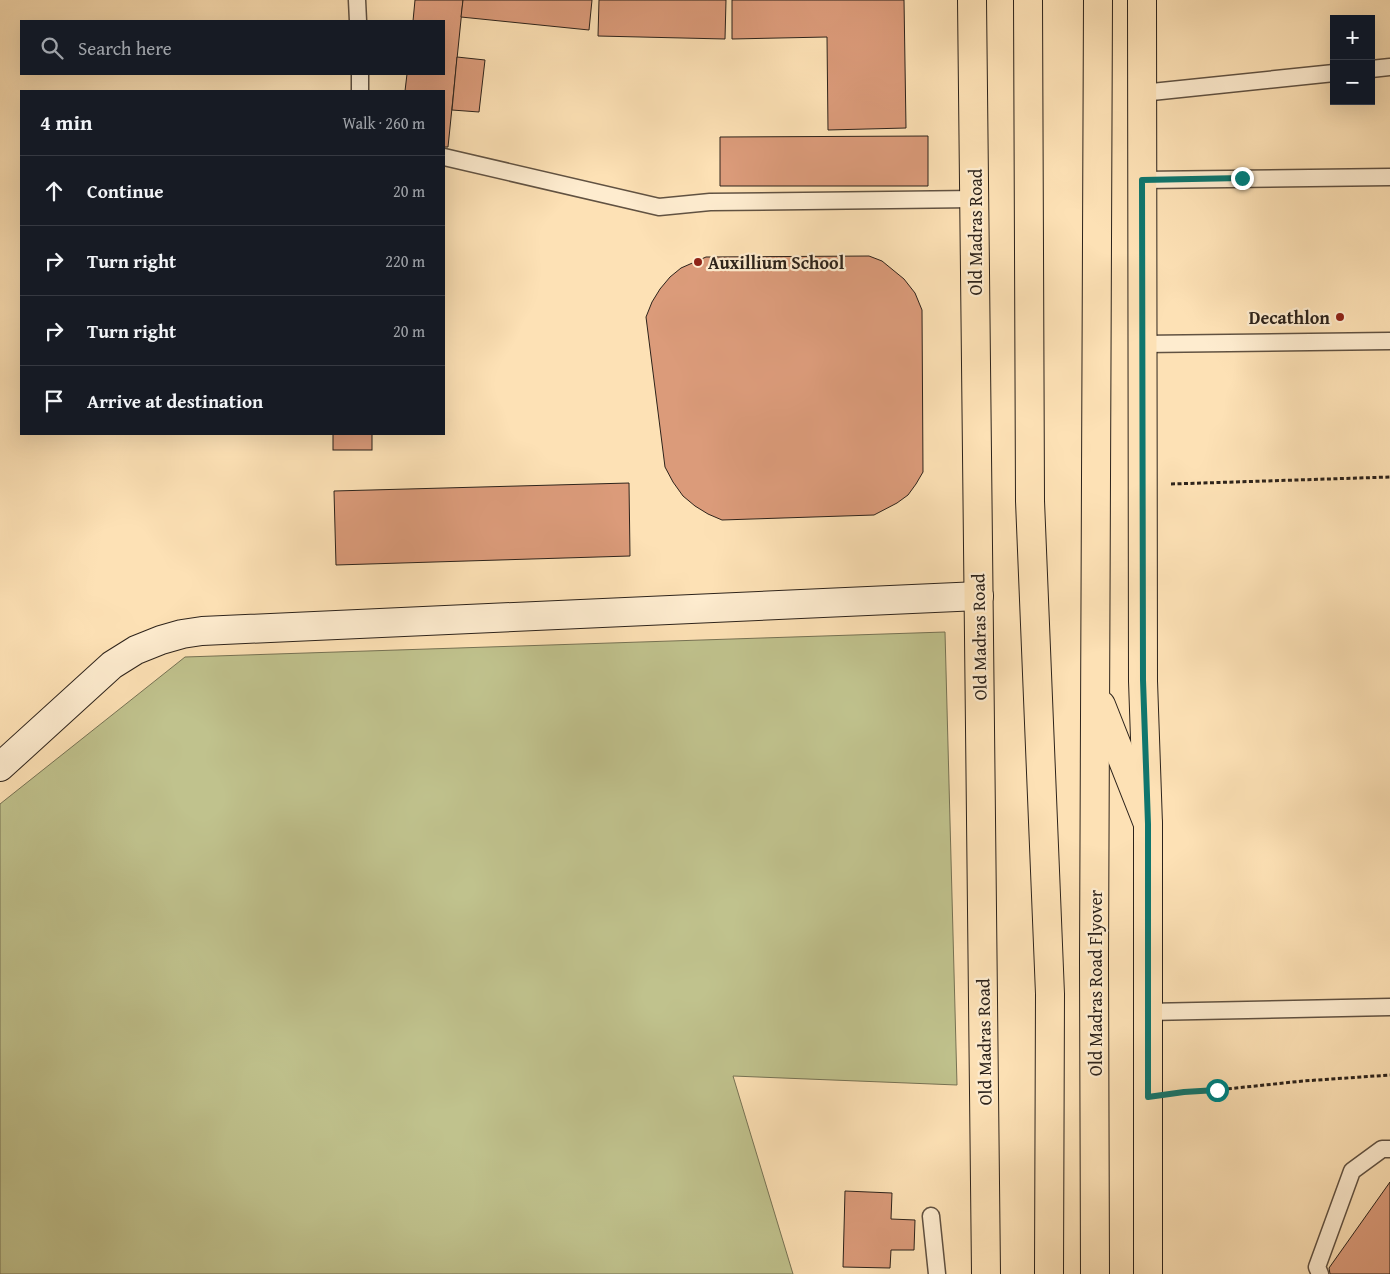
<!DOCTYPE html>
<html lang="en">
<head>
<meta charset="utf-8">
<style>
	body { margin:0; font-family:"Gentium Book Plus",serif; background:#242831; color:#f1f3f6 }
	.controls { position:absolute; right:15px; top:15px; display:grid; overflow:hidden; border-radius:0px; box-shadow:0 5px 20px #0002 }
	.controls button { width:45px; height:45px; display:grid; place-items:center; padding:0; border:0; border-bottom:1px solid #363941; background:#171b24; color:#f1f3f6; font:25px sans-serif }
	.stop { position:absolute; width:15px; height:15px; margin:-11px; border:4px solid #0f766e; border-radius:50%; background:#fff }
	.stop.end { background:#0f766e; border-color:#fff; box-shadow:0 1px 5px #0008 }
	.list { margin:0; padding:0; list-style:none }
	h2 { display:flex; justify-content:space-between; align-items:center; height:65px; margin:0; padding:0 20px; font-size:21px }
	h2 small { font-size:16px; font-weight:400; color:#9ea1a6 }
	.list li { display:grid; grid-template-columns:32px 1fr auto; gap:15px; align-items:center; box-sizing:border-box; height:70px; padding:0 20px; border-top:1px solid #363941 }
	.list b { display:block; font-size:19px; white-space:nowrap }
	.list em { font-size:16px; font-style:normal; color:#9ea1a6 }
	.icon { flex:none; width:28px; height:28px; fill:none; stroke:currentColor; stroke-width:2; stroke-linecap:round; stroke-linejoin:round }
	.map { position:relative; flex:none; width:1390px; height:1274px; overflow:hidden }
	.search { position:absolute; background:#171b24; box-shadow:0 5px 20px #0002; left:20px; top:20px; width:425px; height:55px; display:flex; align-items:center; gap:12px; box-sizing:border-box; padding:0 18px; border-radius:0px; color:#9ea1a6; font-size:19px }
	.panel { position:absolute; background:#171b24; box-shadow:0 5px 20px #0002; left:20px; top:90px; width:425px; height:345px; border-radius:0px }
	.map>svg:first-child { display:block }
	.green { fill:#c0c28d; stroke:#767254 }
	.building { fill:#db9b7a; stroke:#2d231b }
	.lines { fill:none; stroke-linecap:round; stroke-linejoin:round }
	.lane-casing { stroke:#615242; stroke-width:19 }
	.secondary-casing { stroke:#2d231b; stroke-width:30 }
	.primary-casing { stroke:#2d231b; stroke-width:30 }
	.highway-casing { stroke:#2d231b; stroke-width:30 }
	.path { stroke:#2d231b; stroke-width:3; stroke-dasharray:4 2.5; stroke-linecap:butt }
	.lane { stroke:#feeccf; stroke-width:16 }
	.secondary { stroke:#feeccf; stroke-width:28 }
	.primary { stroke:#fde1b5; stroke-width:28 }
	.highway { stroke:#fde1b5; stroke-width:28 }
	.route { stroke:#0f766e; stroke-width:6 }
	.poi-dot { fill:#8f2418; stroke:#feeccf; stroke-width:2 }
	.labels { text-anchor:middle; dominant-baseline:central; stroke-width:4.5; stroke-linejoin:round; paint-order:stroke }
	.street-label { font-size:18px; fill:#2d231b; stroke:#feeccf }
	.poi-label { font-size:18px; font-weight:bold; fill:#2d231b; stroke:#feeccf; text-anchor:start }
</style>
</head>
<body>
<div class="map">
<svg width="1390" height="1274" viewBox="0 0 1390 1274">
	<rect width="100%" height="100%" fill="#fde1b5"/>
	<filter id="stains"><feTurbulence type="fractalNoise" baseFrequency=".004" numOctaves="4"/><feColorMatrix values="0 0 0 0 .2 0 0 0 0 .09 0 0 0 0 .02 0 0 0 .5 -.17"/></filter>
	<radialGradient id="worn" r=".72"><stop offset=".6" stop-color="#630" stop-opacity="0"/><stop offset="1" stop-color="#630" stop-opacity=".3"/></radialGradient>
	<!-- green -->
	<polygon class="green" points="945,632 957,1085 733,1076 793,1274 0,1274 0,804 185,657"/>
	<!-- building -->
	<g class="building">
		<polygon points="415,0 463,0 448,147 444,147 444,91 405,91 407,74 444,74 444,21 413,21"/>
		<polygon points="463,0 592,0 589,30 461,17"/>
		<polygon points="599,0 726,0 725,39 598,36"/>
		<polygon points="732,0 904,0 906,128 828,130 827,37 732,39"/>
		<polygon points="457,57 485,60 479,112 452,110"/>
		<polygon points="928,136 928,186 720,186 720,137"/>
		<polygon points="869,256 882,261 904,279 915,293 922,310 923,472 916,484 908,495 897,503 874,515 722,520 708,514 695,506 683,496 673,482 665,467 646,317 652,302 660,289 670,277 681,268 706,257"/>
		<rect x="333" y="434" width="39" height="16"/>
		<polygon points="629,483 630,556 336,565 334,491"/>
		<polygon points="1390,1182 1390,1274 1330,1274 1329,1268"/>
		<polygon points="845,1191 892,1193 891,1219 915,1220 914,1250 891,1250 890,1268 843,1267"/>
	</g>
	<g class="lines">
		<!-- lane casing -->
		<g class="lane-casing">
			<g id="lane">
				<polyline points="357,0 358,21"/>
				<polyline points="1371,69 1390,67"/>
				<polyline points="360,74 360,91"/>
				<polyline points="1142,93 1334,73"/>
				<polyline points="444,157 659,207 710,202 975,199"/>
				<polyline points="1142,180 1390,177"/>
				<polyline points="1142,344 1390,341"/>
				<polyline points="1147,1012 1390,1007"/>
				<polyline points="931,1216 937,1274"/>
				<polyline points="1320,1274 1317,1267 1352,1171 1382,1149 1390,1149"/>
			</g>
		</g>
		<!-- secondary casing -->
		<g class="secondary-casing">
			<polyline id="secondary" points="0,767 112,665 136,650 161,640 182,634 202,631 979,596"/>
		</g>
		<!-- primary casing -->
		<g class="primary-casing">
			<g id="primary">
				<polyline points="972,0 986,1274"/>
				<polyline points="1142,0 1143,681 1148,824 1148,1274"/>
			</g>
		</g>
		<!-- highway casing -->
		<g class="highway-casing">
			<g id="highway">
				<polyline points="1028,0 1030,501 1050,994 1049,1274"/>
				<polyline points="1101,705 1148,824"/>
				<polyline points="1095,1274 1094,961 1098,0"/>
			</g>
		</g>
		<!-- path -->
		<g class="path">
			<polyline points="1171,484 1390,477"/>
			<polyline points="1176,1093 1217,1090 1303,1081 1390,1075"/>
		</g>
		<!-- lane -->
		<use href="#lane" class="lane"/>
		<!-- secondary -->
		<use href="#secondary" class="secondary"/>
		<!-- primary -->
		<use href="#primary" class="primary"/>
		<!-- highway -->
		<use href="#highway" class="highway"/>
	</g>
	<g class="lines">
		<!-- route -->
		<polyline class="route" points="1217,1090 1184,1092 1148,1097 1148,824 1143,680 1142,180 1242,178"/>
	</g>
	<!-- markers -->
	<g class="poi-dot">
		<circle cx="698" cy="262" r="5"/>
		<circle cx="1340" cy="317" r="5"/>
	</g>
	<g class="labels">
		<!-- street labels -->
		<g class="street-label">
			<text transform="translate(975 232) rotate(-90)">Old Madras Road</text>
			<text transform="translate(979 637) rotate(-91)">Old Madras Road</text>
			<text transform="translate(1095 983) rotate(-90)">Old Madras Road Flyover</text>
			<text transform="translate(984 1042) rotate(-91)">Old Madras Road</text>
		</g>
		<!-- poi labels -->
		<g class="poi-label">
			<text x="708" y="262">Auxillium School</text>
			<text x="1330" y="317" text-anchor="end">Decathlon</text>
		</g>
	</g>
	<rect width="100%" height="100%" filter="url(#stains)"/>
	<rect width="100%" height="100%" fill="url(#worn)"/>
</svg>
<div class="controls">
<button>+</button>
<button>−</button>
</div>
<div class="stop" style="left:1217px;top:1090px"></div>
<div class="stop end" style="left:1242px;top:178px"></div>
<div class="search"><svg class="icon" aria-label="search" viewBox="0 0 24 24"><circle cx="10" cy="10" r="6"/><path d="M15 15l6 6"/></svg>Search here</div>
<section class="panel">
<h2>4 min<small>Walk · 260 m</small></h2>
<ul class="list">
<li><svg class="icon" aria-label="ahead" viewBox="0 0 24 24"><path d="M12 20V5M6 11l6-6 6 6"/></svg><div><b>Continue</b></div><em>20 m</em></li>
<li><svg class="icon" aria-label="right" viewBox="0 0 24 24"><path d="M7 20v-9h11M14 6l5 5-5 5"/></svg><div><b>Turn right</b></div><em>220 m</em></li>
<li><svg class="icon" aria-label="right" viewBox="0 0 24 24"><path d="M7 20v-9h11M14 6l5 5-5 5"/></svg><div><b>Turn right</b></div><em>20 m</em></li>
<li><svg class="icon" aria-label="arrive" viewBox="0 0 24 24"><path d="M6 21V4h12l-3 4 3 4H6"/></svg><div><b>Arrive at destination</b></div></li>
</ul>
</section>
</div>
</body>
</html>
